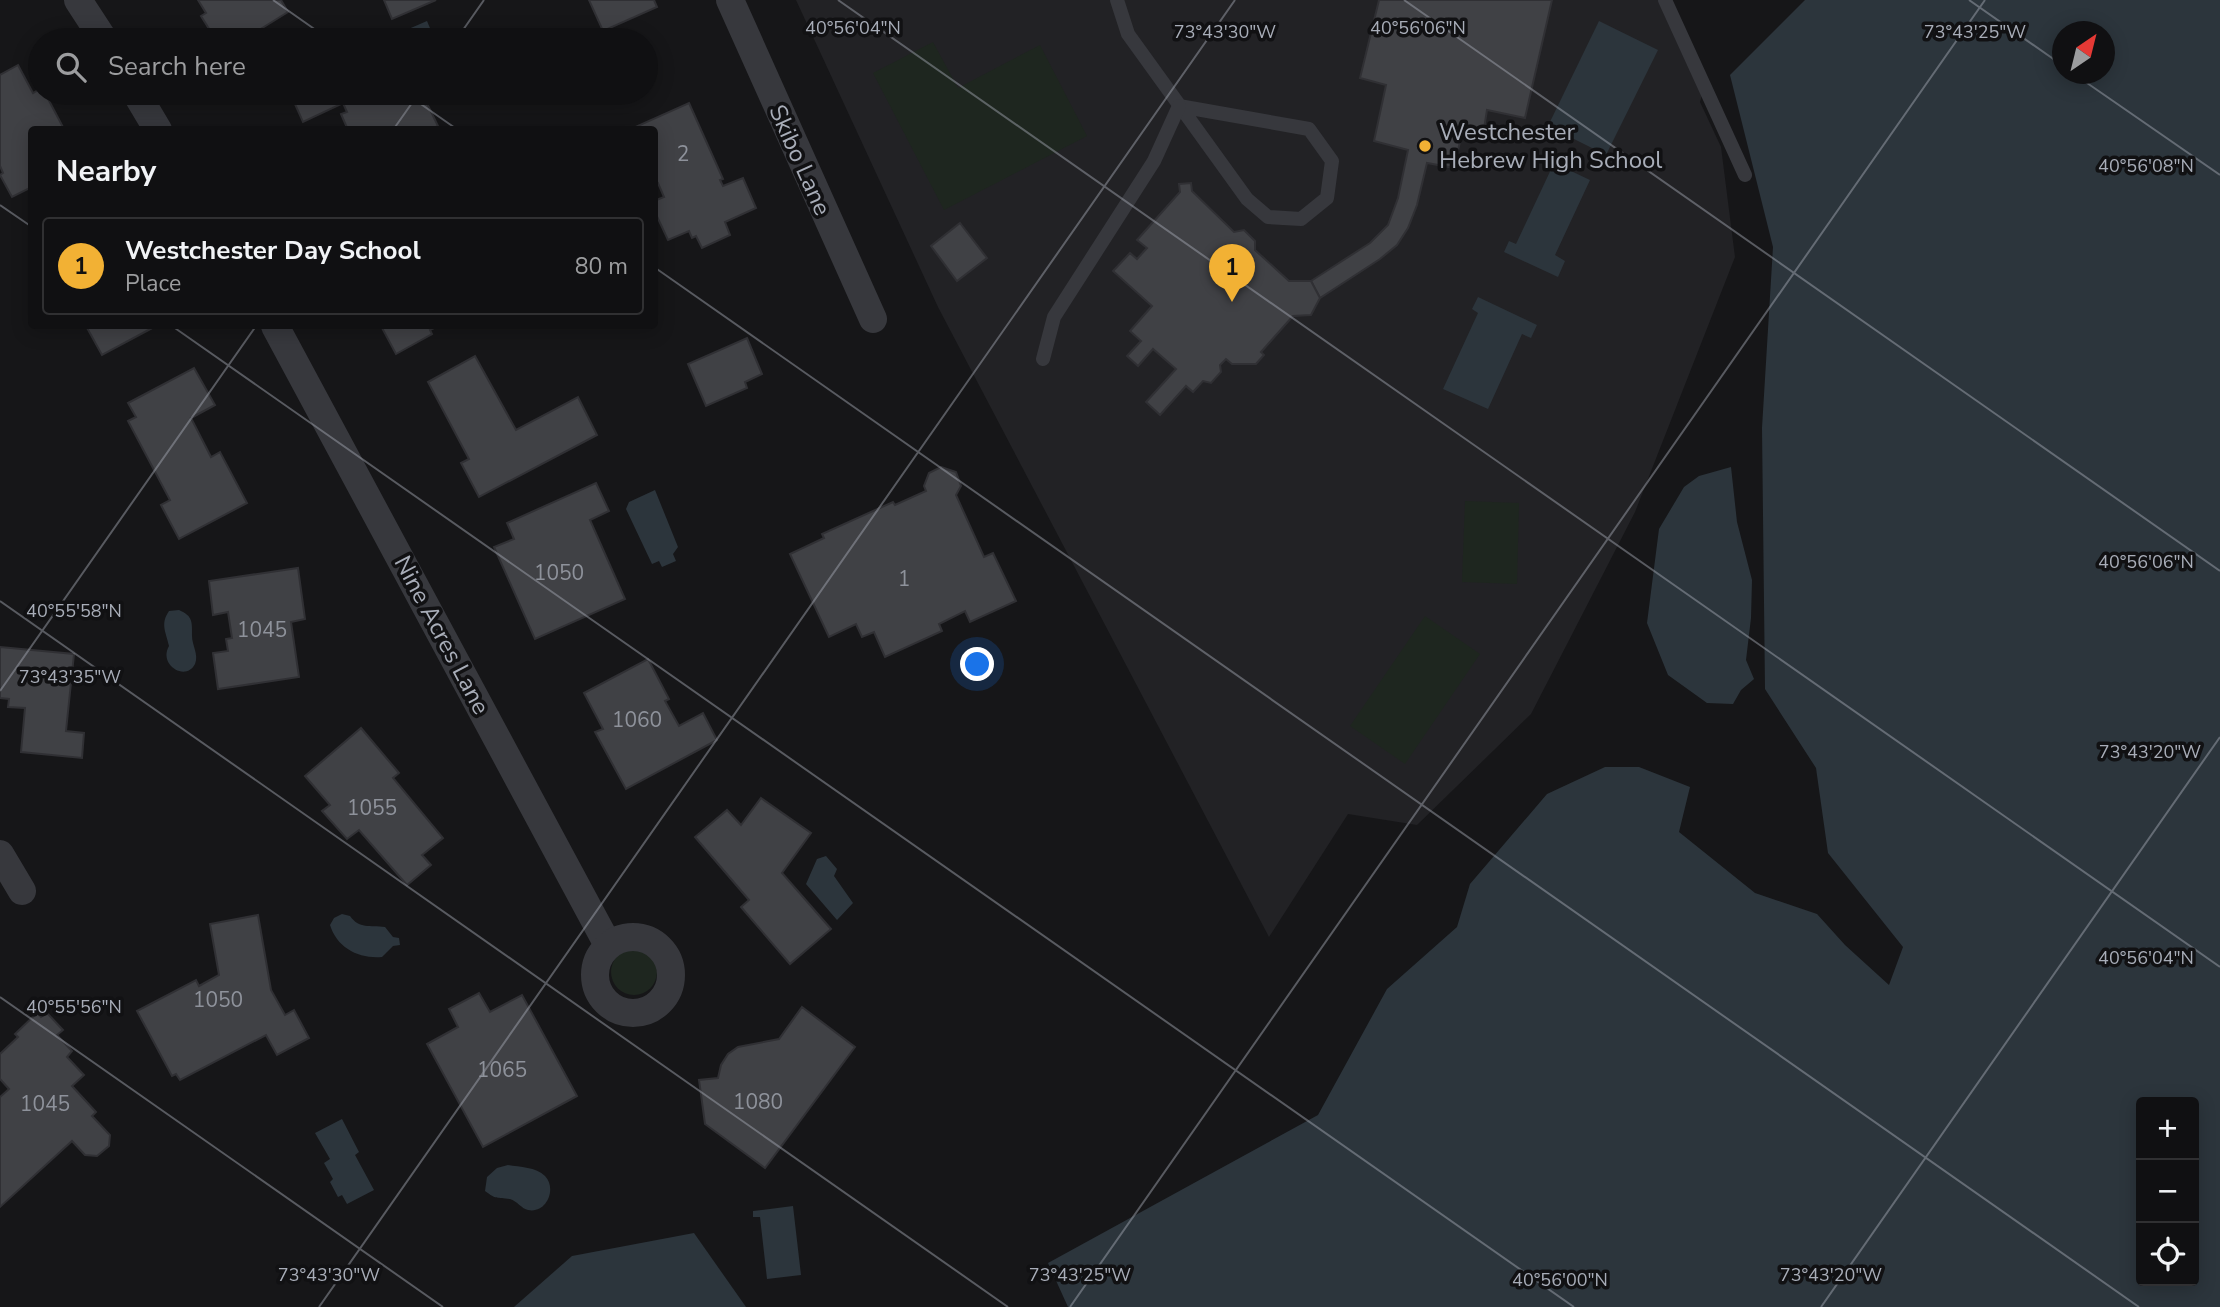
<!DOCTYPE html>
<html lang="en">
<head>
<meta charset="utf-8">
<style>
	body { margin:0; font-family:"Nunito Sans",sans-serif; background:#1e1e20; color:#f1f3f6 }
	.controls { position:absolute; right:21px; bottom:21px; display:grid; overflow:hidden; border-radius:7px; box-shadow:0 4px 18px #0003 }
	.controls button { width:63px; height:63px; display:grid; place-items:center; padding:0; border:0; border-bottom:2px solid #303032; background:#101012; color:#f1f3f6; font:35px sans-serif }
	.compass { position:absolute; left:2052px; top:21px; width:63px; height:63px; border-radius:50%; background:#101012; box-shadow:0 4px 18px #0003; rotate:35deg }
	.you { position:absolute; left:978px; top:665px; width:24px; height:24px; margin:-18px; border:5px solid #fff; border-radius:50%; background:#1a73e8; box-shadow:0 0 0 10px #1a73e833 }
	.badge { display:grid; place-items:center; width:46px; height:46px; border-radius:50%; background:#f2b134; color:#111; font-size:23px; font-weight:700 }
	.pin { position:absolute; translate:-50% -58px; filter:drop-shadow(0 2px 4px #0008) }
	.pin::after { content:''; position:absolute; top:37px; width:24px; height:21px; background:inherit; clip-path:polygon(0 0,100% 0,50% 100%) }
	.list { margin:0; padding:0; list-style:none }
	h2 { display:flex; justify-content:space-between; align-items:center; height:91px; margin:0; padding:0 28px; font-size:30px }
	h2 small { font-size:23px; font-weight:400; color:#9c9d9f }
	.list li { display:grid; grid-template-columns:46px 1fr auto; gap:21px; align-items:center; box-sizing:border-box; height:98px; margin:0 14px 14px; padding:0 14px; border:2px solid #303032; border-radius:7px }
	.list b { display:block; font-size:26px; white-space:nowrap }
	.list p { margin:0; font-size:23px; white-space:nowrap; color:#9c9d9f }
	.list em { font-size:23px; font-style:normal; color:#9c9d9f }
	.icon { flex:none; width:38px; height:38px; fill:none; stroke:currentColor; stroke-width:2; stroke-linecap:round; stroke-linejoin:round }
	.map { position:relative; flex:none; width:2220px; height:1307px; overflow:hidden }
	.search { position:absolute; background:#101012; box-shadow:0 4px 18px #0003; left:28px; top:28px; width:630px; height:77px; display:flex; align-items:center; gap:18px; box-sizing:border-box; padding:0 24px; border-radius:38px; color:#9c9d9f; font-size:26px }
	.panel { position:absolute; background:#101012; box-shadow:0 4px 18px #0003; left:28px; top:126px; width:630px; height:203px; border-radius:7px }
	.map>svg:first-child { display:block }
	.built { fill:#222225 }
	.green { fill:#1e261f }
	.water { fill:#2c353c; fill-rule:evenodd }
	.building { fill:#404145; stroke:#303034; stroke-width:2 }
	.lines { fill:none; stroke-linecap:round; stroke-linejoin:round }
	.lane { stroke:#37383d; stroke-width:14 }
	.street { stroke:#37383d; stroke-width:28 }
	.ticks { fill:none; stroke:#a8adb8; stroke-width:2; stroke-opacity:0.45 }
	.poi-dot { fill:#f2b134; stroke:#111113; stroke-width:2.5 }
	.labels { text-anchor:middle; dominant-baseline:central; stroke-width:7; stroke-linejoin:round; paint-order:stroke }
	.number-label { font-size:21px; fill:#8e929b }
	.poi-label { font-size:24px; fill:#a8adb8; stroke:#111113; text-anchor:start }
	.street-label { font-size:24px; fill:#a8adb8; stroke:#111113 }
	.ticks-label { font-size:18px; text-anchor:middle; fill:#a8adb8; stroke:#111113; stroke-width:7; stroke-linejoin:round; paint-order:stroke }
</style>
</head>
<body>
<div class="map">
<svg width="2220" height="1307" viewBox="0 0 2220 1307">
	<rect width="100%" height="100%" fill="#161618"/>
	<!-- built -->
	<polygon class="built" points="796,0 1663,0 1704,88 1700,102 1721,147 1735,257 1635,512 1531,714 1417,825 1348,814 1269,937 938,307"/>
	<!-- green -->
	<g class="green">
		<polygon points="933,42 958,88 1040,45 1087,136 944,210 873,73"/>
		<polygon points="1465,501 1519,503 1517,584 1462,582"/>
		<polygon points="1425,616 1480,654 1405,764 1350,726"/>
		<circle cx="634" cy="972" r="23"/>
	</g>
	<!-- water -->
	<g class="water">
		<path d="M 1805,0 L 2220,0 L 2220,1307 L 1068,1307 L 1048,1263 L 1318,1115 L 1387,989 L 1457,927 L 1470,884 L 1547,794 L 1605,767 L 1639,767 L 1690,787 L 1679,832 L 1755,893 L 1817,914 L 1845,945 L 1889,985 L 1903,947 L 1828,853 L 1816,768 L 1765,689 L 1762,428 L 1773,247 L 1730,75 ZM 2062,32 L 2104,32 L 2104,74 L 2062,74 ZM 2141,1102 L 2194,1102 L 2194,1281 L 2141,1281 Z"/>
		<polygon points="427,21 435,40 383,40"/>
		<polygon points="1599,21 1658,50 1606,155 1548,126"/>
		<polygon points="1554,163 1590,180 1555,255 1565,261 1558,277 1504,252 1509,241 1516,244"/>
		<polygon points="1478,297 1537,325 1531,338 1522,334 1488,409 1443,389 1478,313 1472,309"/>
		<polygon points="1731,467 1737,522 1752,580 1751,618 1746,660 1754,679 1741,690 1733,704 1707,703 1668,675 1647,623 1659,529 1684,487 1699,476"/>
		<polygon points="655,490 678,547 673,554 676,561 662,567 659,561 652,564 626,509 629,502"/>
		<path d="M 179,610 C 193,616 192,622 192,636 C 192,645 199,655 195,664 C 186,682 158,665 169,646 C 166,632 160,624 169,611 Z"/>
		<polygon points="826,856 837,869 834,876 853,903 837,920 806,884 817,859"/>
		<path d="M 342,914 L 350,916 C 359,929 370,925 385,927 L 393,937 L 399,938 L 400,945 L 393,946 L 382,957 C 359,959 337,948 330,925 L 334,918 Z"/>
		<polygon points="342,1119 359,1152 355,1155 374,1190 347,1204 342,1195 338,1197 330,1182 333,1179 324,1163 330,1159 315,1133"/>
		<path d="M 508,1165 C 520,1167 536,1167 545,1176 C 557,1188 547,1214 528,1210 C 522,1209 517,1201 510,1199 C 496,1197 497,1200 485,1191 L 487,1177 L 497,1168 Z"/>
		<polygon points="793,1206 801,1275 767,1279 760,1217 753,1217 753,1211"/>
		<polygon points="694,1233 746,1307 514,1307 572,1256"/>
	</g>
	<!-- building -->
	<g class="building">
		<polygon points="198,0 281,0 288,12 243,40 221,40 214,30 211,32 201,16 206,13"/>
		<polygon points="384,0 436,0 392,19"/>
		<polygon points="589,0 654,0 657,7 603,31"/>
		<polygon points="1379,0 1552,0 1525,118 1487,110 1484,129 1464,124 1454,168 1427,163 1417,205 1408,228 1397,245 1380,259 1320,298 1311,281 1370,243 1388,225 1398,198 1408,150 1374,141 1386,85 1360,78"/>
		<polygon points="18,65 33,93 40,89 40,93 45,93 64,129 32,130 32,187 12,197 0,175 3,173 0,166 0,75"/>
		<polygon points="290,93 422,93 438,126 430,130 348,130 341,114 347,112 343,103 303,122"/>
		<polygon points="689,103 723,179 720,180 723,186 743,178 756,208 725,222 730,235 702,248 696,236 692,238 689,231 668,240 654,210 654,201 664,197 658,183 654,185 654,130 633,128"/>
		<polygon points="1191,183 1192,191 1234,232 1244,230 1255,241 1255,250 1289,281 1311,281 1320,298 1311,315 1293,316 1261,352 1264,355 1256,364 1232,364 1226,359 1220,365 1221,372 1211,383 1203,381 1193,392 1186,386 1160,415 1146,402 1176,369 1153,349 1138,366 1127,356 1141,341 1130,331 1152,306 1113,271 1130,253 1137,259 1147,248 1137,240 1180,192 1179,184"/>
		<polygon points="960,223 987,258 957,281 931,246"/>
		<polygon points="86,326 156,326 102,355"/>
		<polygon points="381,326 438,326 430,330 432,334 396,354"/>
		<polygon points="747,338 762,374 745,382 747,388 706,406 688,364"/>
		<polygon points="475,356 516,430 578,397 597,435 479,497 461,463 469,459 428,382"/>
		<polygon points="194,368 215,405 191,418 211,457 220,452 247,503 179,539 161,505 170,500 128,421 136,417 128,403"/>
		<polygon points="941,467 956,472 961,486 956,495 984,557 993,553 1016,601 970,622 965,611 939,624 942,631 885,657 874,632 862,637 856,624 829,637 790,554 824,538 822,534 893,502 895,505 926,491 924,486 929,473"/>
		<polygon points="596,483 609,511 590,520 625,599 535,639 494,547 514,539 507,523"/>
		<polygon points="298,568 305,619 291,622 299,677 218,689 213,653 228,651 226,639 232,638 228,612 213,615 209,581"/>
		<polygon points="0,647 74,654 66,731 84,733 82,758 21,752 25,708 8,707 9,699 0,698"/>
		<polygon points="648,659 669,699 665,701 679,726 703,713 717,740 626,789 595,732 603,729 584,693"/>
		<polygon points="361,728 399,773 393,778 443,838 422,855 431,865 407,885 359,830 347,839 322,811 330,805 305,776"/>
		<polygon points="761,798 811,833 782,873 831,929 790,964 741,907 749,900 695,837 727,810 741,825"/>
		<polygon points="258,915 271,990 285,1015 294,1010 309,1038 277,1055 266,1035 180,1080 176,1074 172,1076 137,1011 196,980 199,986 219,975 210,924"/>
		<polygon points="479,993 490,1012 522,995 577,1096 483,1147 427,1044 458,1027 449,1009"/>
		<polygon points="802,1007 855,1047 765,1168 705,1124 699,1080 718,1078 721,1065 728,1054 738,1047 779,1039"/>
		<polygon points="37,1013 41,1017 47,1013 63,1030 57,1035 72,1051 67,1057 84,1075 72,1086 96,1112 92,1116 110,1135 109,1146 97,1156 85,1155 72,1141 0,1207 0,1097 9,1089 0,1079 0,1054 18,1037 15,1034"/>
	</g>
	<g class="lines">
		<!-- lane -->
		<g class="lane">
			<polyline points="1117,0 1128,34 1247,199 1268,217 1301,219 1327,198 1332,161 1309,129 1179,106"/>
			<polyline points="1665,0 1745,175"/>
			<polyline points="1043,359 1054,317 1154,161 1179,106"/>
		</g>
		<!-- street -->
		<g class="street">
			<polyline points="78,0 104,40"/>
			<polyline points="730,0 873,319"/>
			<polyline points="136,93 158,130"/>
			<polyline points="275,326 608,945"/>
			<polyline points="0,854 22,891"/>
			<circle cx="633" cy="975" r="38"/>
		</g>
	</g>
	<!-- ticks -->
	<path class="ticks" d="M 273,0 L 330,40M 838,0 L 2220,967M 1404,0 L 2220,571M 1969,0 L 2062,65M 456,40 L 484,0M 2074,74 L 2220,175M 405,93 L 458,130M 393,130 L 419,93M 0,205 L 32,227M 654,267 L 2139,1307M 172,326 L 1574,1307M 0,601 L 1008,1307M 0,691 L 256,326M 0,997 L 443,1307M 319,1307 L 1235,0M 1070,1307 L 1985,0M 1821,1307 L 2220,737"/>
	<!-- markers -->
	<circle class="poi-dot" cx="1425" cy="146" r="7"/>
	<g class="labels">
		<!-- number labels -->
		<g class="number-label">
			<text x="683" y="154">2</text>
			<text x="559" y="573">1050</text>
			<text x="904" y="579">1</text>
			<text x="262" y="630">1045</text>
			<text x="637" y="720">1060</text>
			<text x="372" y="808">1055</text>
			<text x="218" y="1000">1050</text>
			<text x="502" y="1070">1065</text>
			<text x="758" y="1102">1080</text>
			<text x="45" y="1104">1045</text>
		</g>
		<!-- poi labels -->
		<g class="poi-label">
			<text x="1439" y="132">Westchester<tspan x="1439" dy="28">Hebrew High School</tspan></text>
		</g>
		<!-- street labels -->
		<g class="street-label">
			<text transform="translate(800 160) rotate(66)">Skibo Lane</text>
			<text transform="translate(442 635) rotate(62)">Nine Acres Lane</text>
		</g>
	</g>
	<g class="ticks-label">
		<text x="853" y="34">40°56'04"N</text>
		<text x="1418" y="34">40°56'06"N</text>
		<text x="1225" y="38">73°43'30"W</text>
		<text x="1975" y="38">73°43'25"W</text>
		<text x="2146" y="172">40°56'08"N</text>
		<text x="2146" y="568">40°56'06"N</text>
		<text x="74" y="617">40°55'58"N</text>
		<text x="70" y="683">73°43'35"W</text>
		<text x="2150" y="758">73°43'20"W</text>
		<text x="2146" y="964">40°56'04"N</text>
		<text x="74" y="1013">40°55'56"N</text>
		<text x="329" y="1281">73°43'30"W</text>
		<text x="1080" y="1281">73°43'25"W</text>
		<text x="1831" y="1281">73°43'20"W</text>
		<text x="1560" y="1286">40°56'00"N</text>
	</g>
</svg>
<div class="controls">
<button>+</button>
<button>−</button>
<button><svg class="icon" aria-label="locate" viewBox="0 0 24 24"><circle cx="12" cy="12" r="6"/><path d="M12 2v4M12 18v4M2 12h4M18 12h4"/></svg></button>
</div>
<svg class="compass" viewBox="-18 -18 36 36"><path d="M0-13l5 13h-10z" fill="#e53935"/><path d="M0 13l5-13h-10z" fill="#9c9d9f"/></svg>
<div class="you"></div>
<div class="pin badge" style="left:1232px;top:302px">1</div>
<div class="search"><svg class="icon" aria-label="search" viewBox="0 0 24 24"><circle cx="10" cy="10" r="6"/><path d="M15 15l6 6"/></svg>Search here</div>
<section class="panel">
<h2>Nearby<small></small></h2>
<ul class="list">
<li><span class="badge">1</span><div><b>Westchester Day School</b><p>Place</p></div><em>80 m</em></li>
</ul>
</section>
</div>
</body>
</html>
